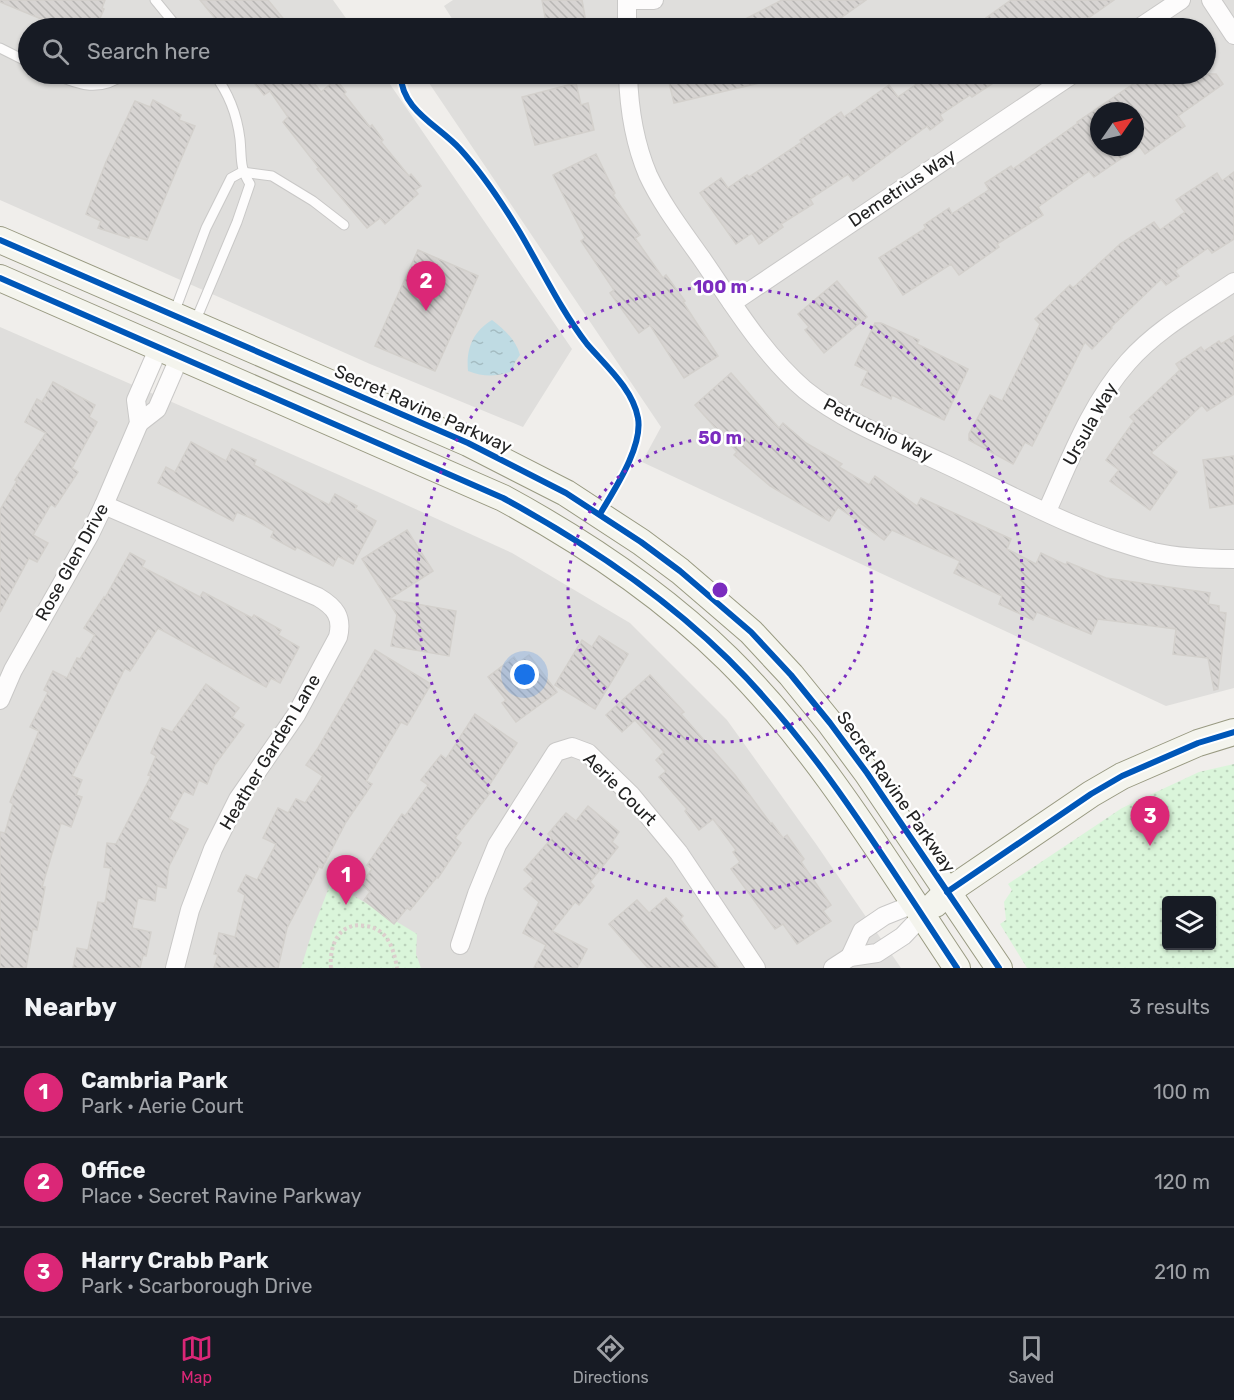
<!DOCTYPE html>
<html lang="en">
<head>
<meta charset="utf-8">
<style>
	body { margin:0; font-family:Rubik,sans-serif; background:#242831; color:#f1f3f6 }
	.controls { position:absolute; right:18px; bottom:18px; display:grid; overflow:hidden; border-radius:6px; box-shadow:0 2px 4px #0004 }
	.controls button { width:54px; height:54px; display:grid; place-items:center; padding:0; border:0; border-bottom:2px solid #363941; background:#171b24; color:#f1f3f6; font:30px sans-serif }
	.compass { position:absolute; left:1090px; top:102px; width:54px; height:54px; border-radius:50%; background:#171b24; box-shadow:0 2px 4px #0004; rotate:56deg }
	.you { position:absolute; left:525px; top:675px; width:21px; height:21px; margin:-15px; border:4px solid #fff; border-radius:50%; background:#1a73e8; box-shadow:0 0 0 9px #1a73e833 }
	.badge { display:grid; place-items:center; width:39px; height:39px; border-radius:50%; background:#db2777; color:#fff; font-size:20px; font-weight:700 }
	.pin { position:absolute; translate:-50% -50px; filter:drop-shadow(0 2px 3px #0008) }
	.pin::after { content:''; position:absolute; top:32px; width:21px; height:18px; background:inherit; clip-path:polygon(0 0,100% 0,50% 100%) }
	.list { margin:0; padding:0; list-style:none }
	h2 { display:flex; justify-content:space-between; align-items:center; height:78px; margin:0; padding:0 24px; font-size:26px }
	h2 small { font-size:20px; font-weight:400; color:#9ea1a6 }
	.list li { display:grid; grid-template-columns:39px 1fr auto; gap:18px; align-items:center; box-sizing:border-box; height:90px; padding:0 24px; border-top:2px solid #363941 }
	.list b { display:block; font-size:22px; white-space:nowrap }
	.list p { margin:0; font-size:20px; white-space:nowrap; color:#9ea1a6 }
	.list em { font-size:20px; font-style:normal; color:#9ea1a6 }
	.icon { flex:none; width:33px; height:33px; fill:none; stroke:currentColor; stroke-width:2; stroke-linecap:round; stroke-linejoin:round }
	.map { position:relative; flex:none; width:1234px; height:968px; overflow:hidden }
	.search { position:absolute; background:#171b24; box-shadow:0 2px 4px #0004; left:18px; right:18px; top:18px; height:66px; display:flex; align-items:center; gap:15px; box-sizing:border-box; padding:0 21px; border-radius:33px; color:#9ea1a6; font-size:22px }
	.sheet { height:348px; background:#171b24 }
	nav { display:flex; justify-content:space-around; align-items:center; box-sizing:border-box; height:84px; border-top:2px solid #363941; background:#171b24; font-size:16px; color:#9ea1a6 }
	nav a { display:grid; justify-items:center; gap:3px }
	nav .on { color:#db2777 }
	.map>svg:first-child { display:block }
	.residential { fill:#dfdedc; fill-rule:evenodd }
	.park { fill:url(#park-dots); fill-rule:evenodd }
	.water { fill:url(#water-ripples) }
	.building { fill:url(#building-back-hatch); stroke:#d3d0cc; stroke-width:1.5 }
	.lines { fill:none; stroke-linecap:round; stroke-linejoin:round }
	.lane-casing { stroke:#c9c8c7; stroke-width:11 }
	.street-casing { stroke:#c9c8c7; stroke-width:20 }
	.secondary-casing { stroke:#999a82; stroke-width:28 }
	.path { stroke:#dccecd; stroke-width:4; stroke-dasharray:3 3; stroke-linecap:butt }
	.lane { stroke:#fdfcfc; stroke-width:9 }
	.street { stroke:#fdfcfc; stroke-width:18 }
	.secondary { stroke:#f4f4ed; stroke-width:26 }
	.cycleway-casing { stroke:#fff; stroke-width:10 }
	.cycleway { stroke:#0057b8; stroke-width:6 }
	.ring { fill:none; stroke:#7b2cbf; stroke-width:3; stroke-dasharray:3 6 }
	.labels { text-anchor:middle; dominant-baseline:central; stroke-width:5; stroke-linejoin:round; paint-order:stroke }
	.street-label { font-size:18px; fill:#222; stroke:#fff }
	.centre { fill:#7b2cbf; stroke:#fff; stroke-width:3 }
	.ring-label { font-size:18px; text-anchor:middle; font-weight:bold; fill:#7b2cbf; stroke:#fff; stroke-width:5; stroke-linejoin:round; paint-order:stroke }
</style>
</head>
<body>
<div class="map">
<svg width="1234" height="968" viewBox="0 0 1234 968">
	<defs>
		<pattern id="park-dots" width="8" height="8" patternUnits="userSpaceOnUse" patternTransform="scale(1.5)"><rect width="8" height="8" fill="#daf5da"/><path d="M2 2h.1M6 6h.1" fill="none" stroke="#bbd2bb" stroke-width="1.8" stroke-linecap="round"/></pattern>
		<pattern id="water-ripples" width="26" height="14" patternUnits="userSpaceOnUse" patternTransform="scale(1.5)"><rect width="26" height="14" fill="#bfdbe3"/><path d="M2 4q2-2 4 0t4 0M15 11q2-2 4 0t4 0" fill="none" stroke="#a4bcc2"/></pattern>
		<pattern id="building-back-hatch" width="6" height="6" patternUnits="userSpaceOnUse" patternTransform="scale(1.5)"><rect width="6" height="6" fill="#d7d4d2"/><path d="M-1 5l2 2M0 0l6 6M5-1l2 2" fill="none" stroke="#b8b6b4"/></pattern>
	</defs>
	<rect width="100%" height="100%" fill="#f0eeeb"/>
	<!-- residential -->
	<g class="residential">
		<polygon points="0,0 333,0 353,28 28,28 28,74 383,74 572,349 523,427 370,364 0,200"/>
		<path d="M 453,0 L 1234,0 L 1234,688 L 1166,706 L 642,462 L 661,427 L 427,80 L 490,82 L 486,74 L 1206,74 L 1206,28 L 458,28 L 444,6 ZM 1099,111 L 1135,111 L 1135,147 L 1099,147 Z"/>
		<polygon points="0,327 378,492 512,553 630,623 727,720 816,844 901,968 0,968"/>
	</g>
	<!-- park -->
	<g class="park">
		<path d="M 1234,764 L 1234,968 L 1027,968 L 1000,924 L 1006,920 L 1004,902 L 1012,890 L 1008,884 L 1122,808 L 1199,772 ZM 1166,900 L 1212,900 L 1212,946 L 1166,946 Z"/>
		<polygon points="331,882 417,934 416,954 421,968 301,968 313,929"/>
	</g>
	<!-- water -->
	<path class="water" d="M 492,320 C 504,329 516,340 520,355 L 515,362 L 513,371 C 496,377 484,377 468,371 C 466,350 472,332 492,320 Z"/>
	<!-- building -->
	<g class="building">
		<polygon points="0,0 105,0 102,8 104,9 97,25 90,22 88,28 63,28 0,2"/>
		<polygon points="200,0 268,0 291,28 223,28"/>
		<polygon points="542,0 582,0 587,28 547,28"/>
		<polygon points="782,0 866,0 838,20 843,28 728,28"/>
		<polygon points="1011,0 1114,0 1074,28 993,28 986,18"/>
		<polygon points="247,74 307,74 321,92 336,79 346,92 344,94 370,127 372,125 383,140 381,142 409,176 411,174 421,186 415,190 418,194 385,224 380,218 367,228 317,169 319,168 283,122 288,117 270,91 264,95"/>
		<polygon points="667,74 772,74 772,80 674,103"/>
		<polygon points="931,74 1007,74 972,97 970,95 940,115 943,120 930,130 927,126 853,181 848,174 810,199 813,204 781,224 783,227 759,244 752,233 736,244 700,193 721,178 728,188 747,175 749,177 802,142 800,140 841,112 844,117 889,85 898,97"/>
		<polygon points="1148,74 1216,74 1223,84 1178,116 1185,126 1145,154 1135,140 1135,111 1099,111 1099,147 1138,147 1094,177 1089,171 1038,207 1043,215 997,244 999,247 959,275 951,264 903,295 879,258 926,228 924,225 949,208 952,214 989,190 985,183 1011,166 1013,169 1078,123 1077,122"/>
		<polygon points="576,83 581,105 588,103 594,130 535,145 522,97"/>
		<polygon points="153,100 181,115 179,120 195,126 147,240 130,235 129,238 98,228 101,221 86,214 106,162 135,101 150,107"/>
		<polygon points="596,154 615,193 613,195 640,235 635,238 663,278 666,275 685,301 683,302 718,356 684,378 650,325 639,333 610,293 614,290 581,241 585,238 553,175"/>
		<polygon points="1234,172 1234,239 1212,253 1208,248 1175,271 1179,276 1166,285 1161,279 1111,327 1112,328 1092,349 1085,342 1032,446 1025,442 1013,464 969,440 969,434 990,395 1002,401 1040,324 1035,319 1070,285 1073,288 1120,244 1154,222 1160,230 1185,212 1176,200 1217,173 1222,181"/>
		<polygon points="418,250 478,276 435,371 375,346"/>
		<polygon points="837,281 867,317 824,353 805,330 809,327 798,314"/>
		<polygon points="875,323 881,323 919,340 917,344 968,369 944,420 892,395 891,399 861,385 868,371 855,365"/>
		<polygon points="1234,336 1234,394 1207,411 1202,405 1151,453 1177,472 1150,510 1110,481 1119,470 1106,460 1134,421 1130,417 1180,370 1176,364 1201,347 1204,351 1219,341 1221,344"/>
		<polygon points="731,373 779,428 783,423 806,443 842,464 839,467 869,485 875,476 917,506 921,498 1011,539 1007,549 1036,564 1041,553 1066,565 1067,562 1106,578 1210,593 1208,604 1219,606 1219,612 1226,613 1218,689 1214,690 1208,658 1173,654 1176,629 1098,619 1091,634 1037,612 1033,620 999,604 1002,596 954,573 960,561 892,530 884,540 838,507 829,521 770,486 734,455 737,452 695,405"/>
		<polygon points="53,382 95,405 89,417 97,422 72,468 78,472 55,507 51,504 33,535 48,543 37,562 29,558 0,612 0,510 17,481 15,480 46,433 25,422 37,399 42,402"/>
		<polygon points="191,442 226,461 232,449 256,460 254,465 329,505 335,494 357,506 355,509 376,521 353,564 338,556 333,566 297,547 295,550 271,537 274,531 253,519 237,512 233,521 158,483 166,467 175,472"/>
		<polygon points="1234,456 1234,504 1210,508 1203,460"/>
		<polygon points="407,530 433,571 389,599 456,611 449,656 391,646 397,615 362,559"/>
		<polygon points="130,553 145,561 142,567 200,597 203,592 252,618 254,615 281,630 278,635 299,647 280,683 271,678 266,687 158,628 130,671 125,668 72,776 82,780 76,795 82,797 71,827 61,823 42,887 45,887 37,930 33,929 26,968 0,968 0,832 5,833 13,804 10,802 39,731 30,727 48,692 44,690 53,671 67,678 77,658 80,659 95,635 84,628 104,597 105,598"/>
		<polygon points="599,636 628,654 595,709 555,685 582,640 592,647"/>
		<polygon points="375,650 431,684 407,725 401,722 366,781 372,784 346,822 322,868 319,867 287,928 278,968 214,968 218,955 214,954 219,933 235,937 245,895 238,891 246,875 257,880 276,844 263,838 278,808 288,813 296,799 305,803 323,776 306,765 318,748"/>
		<polygon points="529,655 557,692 516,722 502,703 506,700 488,677 514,657 518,663"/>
		<polygon points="650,675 684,712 681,714 735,775 771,824 772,823 783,838 787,835 804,859 801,862 831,905 823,911 831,921 797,944 783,924 775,929 731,869 740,862 733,852 736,850 713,819 699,830 685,811 687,809 659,777 666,771 656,760 664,752 635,720 622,732 606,715"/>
		<polygon points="206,684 239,708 232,717 244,725 214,766 207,784 199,780 193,795 184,791 169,819 188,829 169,866 166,888 157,886 155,901 138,898 132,928 151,932 146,956 143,955 140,968 73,968 77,948 88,950 98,902 105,903 111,868 104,867 107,843 116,844 151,776 148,775 156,756 151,753 162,728 172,732"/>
		<polygon points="475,714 517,743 486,790 490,793 455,838 461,843 438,878 437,877 410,910 407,908 394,924 364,900 370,892 361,884 372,869 367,865 402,814 405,816 428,785 421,780 441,755 446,759"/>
		<polygon points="588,806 619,832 612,842 618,847 590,882 594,886 579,905 575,902 552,931 587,949 577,968 534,968 546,945 523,933 539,902 524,889 534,879 524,870 552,838 548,834 566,813 576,821"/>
		<polygon points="666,898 683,916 680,919 718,968 648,968 609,924 637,900 649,913"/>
	</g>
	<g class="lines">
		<!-- lane casing -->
		<g class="lane-casing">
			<g id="lane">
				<polyline points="155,0 178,28"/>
				<polyline points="0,48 28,62"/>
				<path d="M 54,74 C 80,86 100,92 125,74"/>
				<polyline points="174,313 206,228 231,178 242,172 272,176 313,201 344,225"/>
				<path d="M 195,322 L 237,222 L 250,184 C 239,167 242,158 240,139 C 237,115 228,92 214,74"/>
			</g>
		</g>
		<!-- street casing -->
		<g class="street-casing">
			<g id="street">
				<polyline points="627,0 627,28"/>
				<polyline points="627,0 654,0"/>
				<polyline points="1211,0 1234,35"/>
				<polyline points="1139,28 1181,0"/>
				<path d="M 628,74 C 629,109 634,142 648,175 C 662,205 683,232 702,259 C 733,304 763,354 805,390 C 846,423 898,442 945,464 C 1012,495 1080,534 1153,552 C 1180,558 1207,559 1234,559"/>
				<polyline points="732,303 1073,74"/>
				<polyline points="139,423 157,409 180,356"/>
				<path d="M 104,505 L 318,597 C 335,607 343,617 338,637 L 296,715 L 238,799 L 213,849 L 190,910 L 175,968"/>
				<path d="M 1047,511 C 1070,460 1090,405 1128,362 C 1157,329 1197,307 1234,282"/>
				<polyline points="0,700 13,670 90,534 104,505 139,423 136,400 159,347"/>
				<polyline points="460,945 477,894 497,845 556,752 572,747 588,753 631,795 679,853 756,968"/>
				<polyline points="850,957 862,931 884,916 914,904"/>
				<polyline points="833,968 850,957 877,953 903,936 922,916"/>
			</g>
		</g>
		<!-- secondary casing -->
		<g class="secondary-casing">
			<g id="secondary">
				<polyline points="0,240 468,443 566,493 641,542 680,571 751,632 791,675 830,723 867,773 999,968"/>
				<path d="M 0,278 L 503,498 C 584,542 662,594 728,659 C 819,749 886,862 957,968"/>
				<polyline points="935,904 947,892 1091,794 1122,776 1198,743 1234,732"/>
			</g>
		</g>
		<!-- path -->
		<path class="path" d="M 331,968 C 329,945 339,921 366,926 C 374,927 381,931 386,937 C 393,947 395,957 397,968"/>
		<!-- lane -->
		<use href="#lane" class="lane"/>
		<!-- street -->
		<use href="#street" class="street"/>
		<!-- secondary -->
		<use href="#secondary" class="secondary"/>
		<!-- cycleway casing -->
		<g class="cycleway-casing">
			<g id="cycleway">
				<path d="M 401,74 C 400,109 439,126 460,149 C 482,173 502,203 519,231 C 541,268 560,309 587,344 C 605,365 633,389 638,418 C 643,447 614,490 600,514"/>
				<polyline points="0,240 468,443 566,493 641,542 680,571 751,632 791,675 830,723 867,773 999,968"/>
				<path d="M 0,278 L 503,498 C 584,542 662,594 728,659 C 819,749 886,862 957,968"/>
				<polyline points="947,892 1091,794 1122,776 1198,743 1234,732"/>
			</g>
		</g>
		<!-- cycleway -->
		<use href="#cycleway" class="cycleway"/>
	</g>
	<!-- distance rings -->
	<g class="ring">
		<circle cx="720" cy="590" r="152"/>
		<circle cx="720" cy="590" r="303"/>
	</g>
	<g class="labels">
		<!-- street labels -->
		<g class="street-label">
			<text transform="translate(902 188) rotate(-34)">Demetrius Way</text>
			<text transform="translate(423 409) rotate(24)">Secret Ravine Parkway</text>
			<text transform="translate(1090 424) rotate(-61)">Ursula Way</text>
			<text transform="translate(878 430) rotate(27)">Petruchio Way</text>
			<text transform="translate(72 562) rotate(-61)">Rose Glen Drive</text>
			<text transform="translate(270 752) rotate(-59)">Heather Garden Lane</text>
			<text transform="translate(620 789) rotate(45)">Aerie Court</text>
			<text transform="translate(896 792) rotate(55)">Secret Ravine Parkway</text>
		</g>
	</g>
	<circle cx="720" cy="590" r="9" class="centre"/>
	<g class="ring-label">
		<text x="720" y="293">100 m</text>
		<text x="720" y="444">50 m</text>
	</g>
</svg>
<div class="controls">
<button><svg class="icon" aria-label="layers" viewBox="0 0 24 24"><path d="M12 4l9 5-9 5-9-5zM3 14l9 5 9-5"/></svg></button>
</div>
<svg class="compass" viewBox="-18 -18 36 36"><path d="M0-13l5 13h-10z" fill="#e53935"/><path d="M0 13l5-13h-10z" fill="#9ea1a6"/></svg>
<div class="you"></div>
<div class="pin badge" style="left:346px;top:905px">1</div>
<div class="pin badge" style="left:426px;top:311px">2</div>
<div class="pin badge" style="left:1150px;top:846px">3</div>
<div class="search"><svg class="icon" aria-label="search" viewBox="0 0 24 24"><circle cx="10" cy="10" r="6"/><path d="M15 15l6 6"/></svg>Search here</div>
</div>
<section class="sheet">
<h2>Nearby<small>3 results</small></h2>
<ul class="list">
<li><span class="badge">1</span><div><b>Cambria Park</b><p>Park · Aerie Court</p></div><em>100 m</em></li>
<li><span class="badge">2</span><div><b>Office</b><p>Place · Secret Ravine Parkway</p></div><em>120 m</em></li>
<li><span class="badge">3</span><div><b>Harry Crabb Park</b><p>Park · Scarborough Drive</p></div><em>210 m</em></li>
</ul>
</section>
<nav>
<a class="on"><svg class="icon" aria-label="map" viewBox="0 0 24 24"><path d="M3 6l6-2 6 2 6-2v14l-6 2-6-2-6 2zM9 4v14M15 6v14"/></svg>Map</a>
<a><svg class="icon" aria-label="directions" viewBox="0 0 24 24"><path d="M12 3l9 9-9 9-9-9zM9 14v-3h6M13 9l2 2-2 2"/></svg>Directions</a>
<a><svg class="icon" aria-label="saved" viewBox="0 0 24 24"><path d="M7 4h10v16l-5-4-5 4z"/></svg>Saved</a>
</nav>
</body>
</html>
